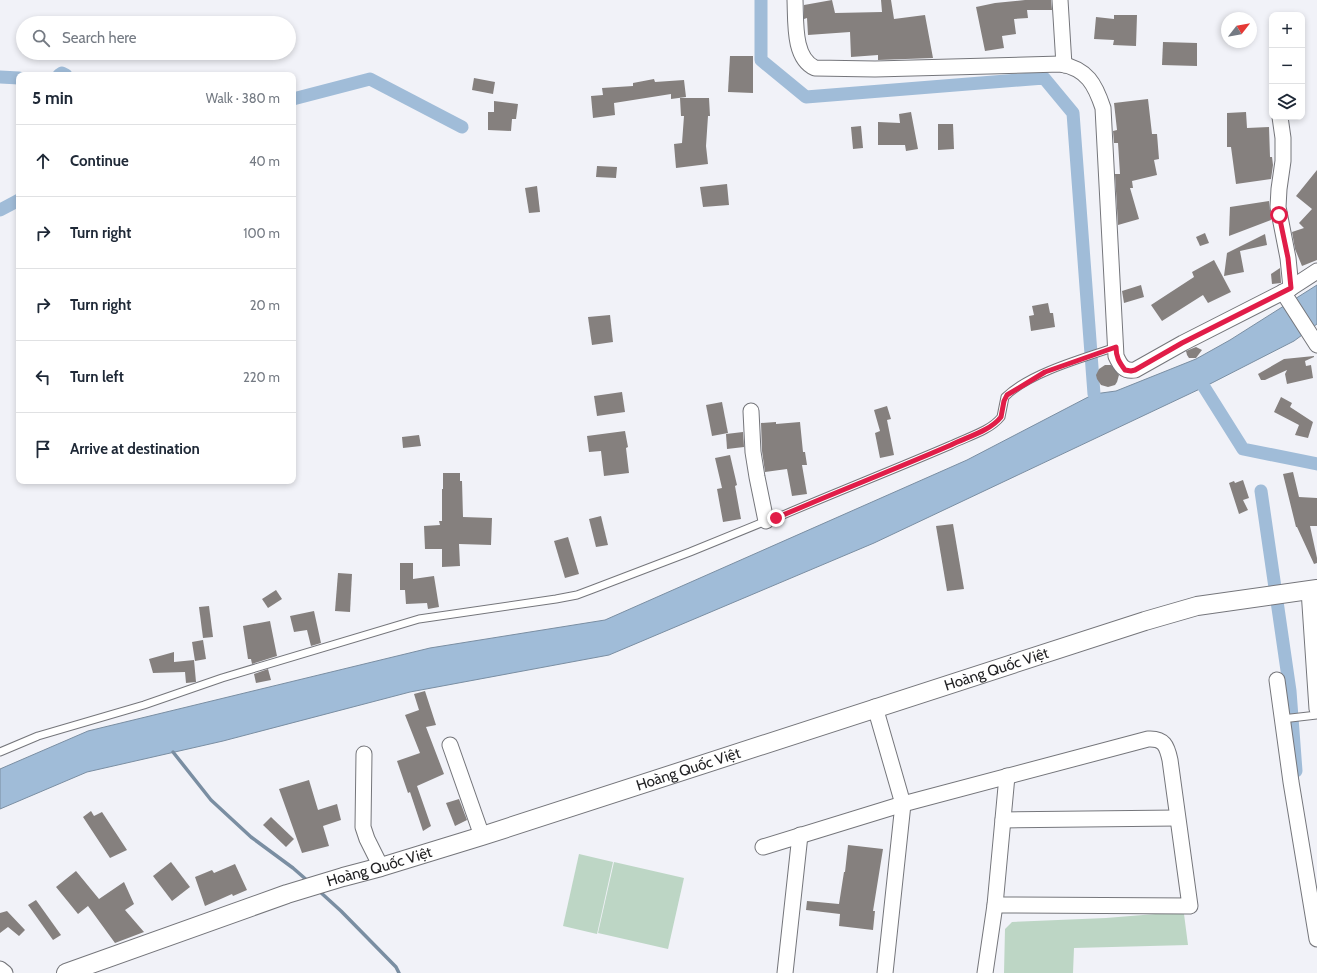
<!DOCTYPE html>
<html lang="en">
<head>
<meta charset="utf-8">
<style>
	body { margin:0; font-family:Cabin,sans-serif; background:#f2f2f3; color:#1f2937 }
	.controls { position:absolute; right:12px; top:12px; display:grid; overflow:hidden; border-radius:8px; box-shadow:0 2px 6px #0003 }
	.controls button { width:36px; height:36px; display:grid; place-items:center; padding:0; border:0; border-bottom:1px solid #e0e1e3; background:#fff; color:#1f2937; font:20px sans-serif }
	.compass { position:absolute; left:1221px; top:12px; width:36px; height:36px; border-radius:50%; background:#fff; box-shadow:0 2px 6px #0003; rotate:59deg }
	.stop { position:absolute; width:12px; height:12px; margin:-9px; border:3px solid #e11d48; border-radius:50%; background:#fff }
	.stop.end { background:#e11d48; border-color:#fff; box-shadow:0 1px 4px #0008 }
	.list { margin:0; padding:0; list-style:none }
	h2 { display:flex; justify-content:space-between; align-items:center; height:52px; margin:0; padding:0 16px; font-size:17px }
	h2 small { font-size:13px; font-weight:400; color:#747a83 }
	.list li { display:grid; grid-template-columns:26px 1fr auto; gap:12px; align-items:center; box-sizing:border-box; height:72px; padding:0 16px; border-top:1px solid #e0e1e3 }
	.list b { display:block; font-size:15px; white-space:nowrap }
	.list em { font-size:13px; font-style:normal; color:#747a83 }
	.icon { flex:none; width:22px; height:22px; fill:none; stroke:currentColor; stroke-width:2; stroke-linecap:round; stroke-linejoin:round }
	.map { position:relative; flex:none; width:1317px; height:973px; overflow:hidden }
	.search { position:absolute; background:#fff; box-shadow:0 2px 6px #0003; left:16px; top:16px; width:280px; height:44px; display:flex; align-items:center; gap:10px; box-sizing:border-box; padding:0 14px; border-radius:22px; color:#747a83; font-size:15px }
	.panel { position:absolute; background:#fff; box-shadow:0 2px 6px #0003; left:16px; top:72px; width:280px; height:412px; border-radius:8px }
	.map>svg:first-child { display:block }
	.green { fill:#bdd6c5 }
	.water { fill:#a0bcd8; stroke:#7a8ea2 }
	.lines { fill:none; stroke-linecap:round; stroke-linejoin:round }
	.stream { stroke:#7a8ea2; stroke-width:3.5 }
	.canal { stroke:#a0bcd8; stroke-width:13 }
	.building { fill:#85807e }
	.service-casing { stroke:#75767b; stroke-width:9 }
	.minor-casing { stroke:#75767b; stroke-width:17 }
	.tertiary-casing { stroke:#75767b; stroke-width:20 }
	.service { stroke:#fff; stroke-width:7 }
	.minor { stroke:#fff; stroke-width:15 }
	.tertiary { stroke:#fff; stroke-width:18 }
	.route { stroke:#e11d48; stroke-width:5 }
	.labels { text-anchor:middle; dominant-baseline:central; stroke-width:3; stroke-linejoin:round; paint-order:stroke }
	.street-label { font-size:15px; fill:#222224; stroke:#fff }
</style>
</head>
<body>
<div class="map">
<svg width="1317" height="973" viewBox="0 0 1317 973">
	<rect width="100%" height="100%" fill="#f1f2f8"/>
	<!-- green -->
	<g class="green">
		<polygon points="579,854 613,862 597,934 563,926"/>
		<polygon points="614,862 684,878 668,949 598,933"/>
		<polygon points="1180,912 1184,914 1188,945 1074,948 1073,973 1004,973 1005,929 1012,922 1106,918"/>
	</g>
	<!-- water -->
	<polygon class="water" points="1317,285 1317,324 1294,341 1204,387 874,543 609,655 410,692 223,741 87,772 0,809 0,769 88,731 430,648 605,620 967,460 1094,394 1116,391 1196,359 1230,340"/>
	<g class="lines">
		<!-- stream -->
		<g class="stream">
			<polyline points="173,752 211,800 251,837 293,868 309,882"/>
			<polyline points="318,890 341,911 396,967 399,973"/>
		</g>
		<!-- canal -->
		<g class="canal">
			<polyline points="761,0 761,60 806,97 1044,78 1073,113 1094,394"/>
			<polyline points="59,75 62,73 66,75"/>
			<polyline points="0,77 19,78"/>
			<polyline points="293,99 370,79 462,127"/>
			<polyline points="0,210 19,200"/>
			<polyline points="1204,387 1243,449 1317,464"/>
			<polyline points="1261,491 1290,691 1296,771"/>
		</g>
	</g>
	<!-- building -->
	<g class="building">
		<polygon points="832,0 835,13 882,12 881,0 891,0 894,19 925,15 933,58 878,60 878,55 851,57 850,32 808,35 807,18 804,19 804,5"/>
		<polygon points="1025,0 1051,0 1052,10 1027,10 1028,18 1014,19 1016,34 1002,36 1004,48 985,51 976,7 995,3"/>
		<polygon points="1114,15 1137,15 1136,46 1113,45 1114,40 1094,39 1096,17 1114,19"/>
		<polygon points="1163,42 1197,43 1197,66 1162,65"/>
		<polygon points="730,56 753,56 753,93 728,92"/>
		<polygon points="474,78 495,82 493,94 472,90"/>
		<polygon points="654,79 655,82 684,80 686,97 671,99 671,94 614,103 615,115 593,118 591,96 603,95 602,88 633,86 633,83"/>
		<polygon points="680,98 709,98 710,116 708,116 706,146 708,164 676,168 674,144 682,143 684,116 681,116"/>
		<polygon points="1148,99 1152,134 1157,134 1159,159 1154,160 1157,175 1132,181 1133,188 1130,188 1139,219 1118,225 1115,174 1120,174 1118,143 1114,143 1113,131 1117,130 1114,103"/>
		<polygon points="494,101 518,104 516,119 512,119 511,131 488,130 488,112 494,112"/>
		<polygon points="911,112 918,149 906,151 905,145 878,145 878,122 900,123 899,114"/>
		<polygon points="1246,112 1247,128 1269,127 1270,157 1272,157 1273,165 1271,179 1236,184 1231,147 1227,147 1227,113"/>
		<polygon points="938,124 953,124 954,149 938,150"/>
		<polygon points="861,126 863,148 853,149 851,127"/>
		<polygon points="597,166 617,167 616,178 596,177"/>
		<polygon points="1317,170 1317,260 1302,266 1295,249 1292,232 1304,228 1299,223 1312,209 1296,196"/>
		<polygon points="727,184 729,205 703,207 700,187"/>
		<polygon points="537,186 540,212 529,213 525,188"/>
		<polygon points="1269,201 1271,220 1229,236 1230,207"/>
		<polygon points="1205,233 1209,243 1200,246 1196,237"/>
		<polygon points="1265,234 1267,245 1240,251 1244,272 1224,276 1227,253"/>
		<polygon points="1214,260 1231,292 1208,303 1203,295 1162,321 1151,305 1194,277 1192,272"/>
		<polygon points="1280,268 1281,283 1272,284 1271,274"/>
		<polygon points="1141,285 1144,297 1124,303 1122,291"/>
		<polygon points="1048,303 1050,313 1053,313 1055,327 1031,331 1029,316 1034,315 1032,306"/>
		<polygon points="610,315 613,342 592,345 588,317"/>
		<polygon points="1196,347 1202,350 1196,358 1189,358 1187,355 1186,351"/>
		<polygon points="1314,356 1314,357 1305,361 1306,366 1311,365 1313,378 1287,384 1285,374 1287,370 1265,380 1261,380 1258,374 1284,359"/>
		<polygon points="1105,365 1111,365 1119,375 1117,382 1115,385 1108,387 1101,385 1097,379 1096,375 1099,369"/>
		<polygon points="622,392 625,412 597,416 594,396"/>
		<polygon points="1281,397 1292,403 1290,407 1313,422 1308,438 1295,435 1299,425 1274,412"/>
		<polygon points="722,402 728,433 712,436 706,405"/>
		<polygon points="887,406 891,419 887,420 894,455 880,458 875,433 880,431 874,410"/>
		<polygon points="776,422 776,424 800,422 803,452 805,452 807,465 802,465 807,494 792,496 787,469 765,472 762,451 761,423"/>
		<polygon points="625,431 628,447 626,448 629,473 604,476 601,451 589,452 587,436"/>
		<polygon points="743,432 744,447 727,449 726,434"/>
		<polygon points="419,435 421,446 403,448 402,437"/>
		<polygon points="730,455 737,485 735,486 741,519 723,522 717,489 722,488 715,458"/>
		<polygon points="1293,472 1299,497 1317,498 1317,526 1310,526 1317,558 1317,563 1314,564 1297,527 1296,527 1283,474"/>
		<polygon points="443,473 460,473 460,481 462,481 463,517 492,518 491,545 459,544 460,566 442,567 442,549 425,549 424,526 440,525 439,521 442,521 442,489 443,489"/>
		<polygon points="1243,480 1249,498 1243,500 1248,510 1239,514 1229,483 1234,481 1235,483"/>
		<polygon points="601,516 608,545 596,547 589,519"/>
		<polygon points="953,524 964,589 947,591 936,526"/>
		<polygon points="568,537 579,574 565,578 554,541"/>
		<polygon points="400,563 413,563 413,579 434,576 439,607 428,609 427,603 406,604 405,590 400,590"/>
		<polygon points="338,573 352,574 350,612 335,611"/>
		<polygon points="276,590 282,599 268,608 262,599"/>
		<polygon points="209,606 213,637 203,638 199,607"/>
		<polygon points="314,611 321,643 311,646 307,630 294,632 290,616"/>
		<polygon points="270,621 277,656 252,664 251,659 248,659 243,626"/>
		<polygon points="203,640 206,659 195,661 192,642"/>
		<polygon points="174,652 174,662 194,660 196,682 186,683 185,672 153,673 149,659"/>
		<polygon points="268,669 271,680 256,683 254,674"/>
		<polygon points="425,691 436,725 426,727 444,774 417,786 431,826 423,831 410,792 408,793 397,761 420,753 405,715 419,710 414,694"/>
		<polygon points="309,780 318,810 337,804 341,820 323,826 329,846 302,853 279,789"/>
		<polygon points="459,799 467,820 455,826 446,803"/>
		<polygon points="91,811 94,816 102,812 127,850 110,858 83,817"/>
		<polygon points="271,817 294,839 286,847 263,825"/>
		<polygon points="848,845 883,849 873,911 875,911 873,930 839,926 840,914 806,910 807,901 839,904 844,872 845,872"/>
		<polygon points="171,862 190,887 172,901 153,876"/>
		<polygon points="235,864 247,890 233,896 232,894 205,906 195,877 212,870 214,873"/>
		<polygon points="76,871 99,899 124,882 134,904 125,910 144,932 115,943 88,906 78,914 56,887"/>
		<polygon points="36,900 61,935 53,940 28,905"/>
		<polygon points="7,911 25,930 19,936 8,927 0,933 0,913"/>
	</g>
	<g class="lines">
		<!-- service casing -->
		<g class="service-casing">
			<g id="service">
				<polyline points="1282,719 1317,715"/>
				<path d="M 0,752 L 38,736 L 144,705 L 222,678 L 419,619 L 556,599 L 577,595 L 593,589 L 690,552 L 766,521 L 776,518 C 834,493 893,470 951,445 C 967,437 990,431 1001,417 L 1005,397 C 1029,373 1083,358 1116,347"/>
			</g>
		</g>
		<!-- minor casing -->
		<g class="minor-casing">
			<g id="minor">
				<path d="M 795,0 C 796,22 793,58 815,68 L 875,69 L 1061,64 C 1087,69 1095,84 1103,108 L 1116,356 C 1120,365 1124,372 1135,370 L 1183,343 L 1291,288 L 1317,271"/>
				<polyline points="1060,0 1064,65"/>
				<polyline points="1280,117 1283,138 1283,161 1279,189 1278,207 1288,258 1291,288"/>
				<polyline points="1283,292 1317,345"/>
				<polyline points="751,411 753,452 757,477 766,521"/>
				<polyline points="1309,590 1317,709"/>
				<polyline points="1277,680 1291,782 1317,939"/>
				<polyline points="875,707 903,804 885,973"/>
				<polyline points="450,745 482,836"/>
				<polyline points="364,754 363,827 367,839 381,867"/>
				<polyline points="1003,820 1177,818"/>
				<path d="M 763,847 L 903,804 L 1148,739 C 1164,738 1167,746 1170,760 L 1190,906 L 995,905"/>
				<polyline points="0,969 5,973"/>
				<polyline points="785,973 800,835"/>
				<polyline points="985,973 995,905 1007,776"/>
			</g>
		</g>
		<!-- tertiary casing -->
		<g class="tertiary-casing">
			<g id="tertiary">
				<path id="s1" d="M 66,973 L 287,894 L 343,877 L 381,867 L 482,836 L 1145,621 L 1197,606 L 1317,589"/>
			</g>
		</g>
		<!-- service -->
		<use href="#service" class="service"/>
		<!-- minor -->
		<use href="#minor" class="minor"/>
		<!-- tertiary -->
		<use href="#tertiary" class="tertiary"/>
	</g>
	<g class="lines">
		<!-- route -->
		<path class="route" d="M 776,518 C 834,493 893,470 951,445 C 967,437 990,431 1001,417 L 1004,401 L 1007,395 L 1045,372 L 1116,347 C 1116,357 1119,362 1125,370 L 1131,371 L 1135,370 L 1182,343 L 1291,288 L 1288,258 L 1279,215"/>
	</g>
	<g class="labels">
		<!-- street labels -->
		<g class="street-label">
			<text stroke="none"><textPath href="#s1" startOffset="979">Hoàng Quốc Việt</textPath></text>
			<text stroke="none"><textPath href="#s1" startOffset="655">Hoàng Quốc Việt</textPath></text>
			<text stroke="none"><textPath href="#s1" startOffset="331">Hoàng Quốc Việt</textPath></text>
		</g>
	</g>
</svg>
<div class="controls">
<button>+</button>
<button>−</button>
<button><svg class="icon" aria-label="layers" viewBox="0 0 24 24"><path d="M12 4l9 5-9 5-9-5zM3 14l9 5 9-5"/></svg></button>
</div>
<svg class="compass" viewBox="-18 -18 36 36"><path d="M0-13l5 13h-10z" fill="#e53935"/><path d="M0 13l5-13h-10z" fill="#747a83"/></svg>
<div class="stop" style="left:1279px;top:215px"></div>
<div class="stop end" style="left:776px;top:518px"></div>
<div class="search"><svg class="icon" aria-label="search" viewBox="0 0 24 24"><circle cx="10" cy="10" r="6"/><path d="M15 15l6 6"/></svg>Search here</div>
<section class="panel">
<h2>5 min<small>Walk · 380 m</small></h2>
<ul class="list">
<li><svg class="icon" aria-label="ahead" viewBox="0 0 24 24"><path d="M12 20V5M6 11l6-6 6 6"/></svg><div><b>Continue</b></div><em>40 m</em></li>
<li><svg class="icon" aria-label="right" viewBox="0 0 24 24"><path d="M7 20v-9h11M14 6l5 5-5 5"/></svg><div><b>Turn right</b></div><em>100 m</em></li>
<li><svg class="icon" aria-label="right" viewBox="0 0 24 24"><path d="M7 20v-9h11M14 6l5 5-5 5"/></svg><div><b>Turn right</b></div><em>20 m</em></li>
<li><svg class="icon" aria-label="left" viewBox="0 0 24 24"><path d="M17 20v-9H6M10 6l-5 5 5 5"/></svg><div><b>Turn left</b></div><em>220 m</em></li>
<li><svg class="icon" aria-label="arrive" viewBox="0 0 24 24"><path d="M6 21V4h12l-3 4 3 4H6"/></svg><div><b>Arrive at destination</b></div></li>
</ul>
</section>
</div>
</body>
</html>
